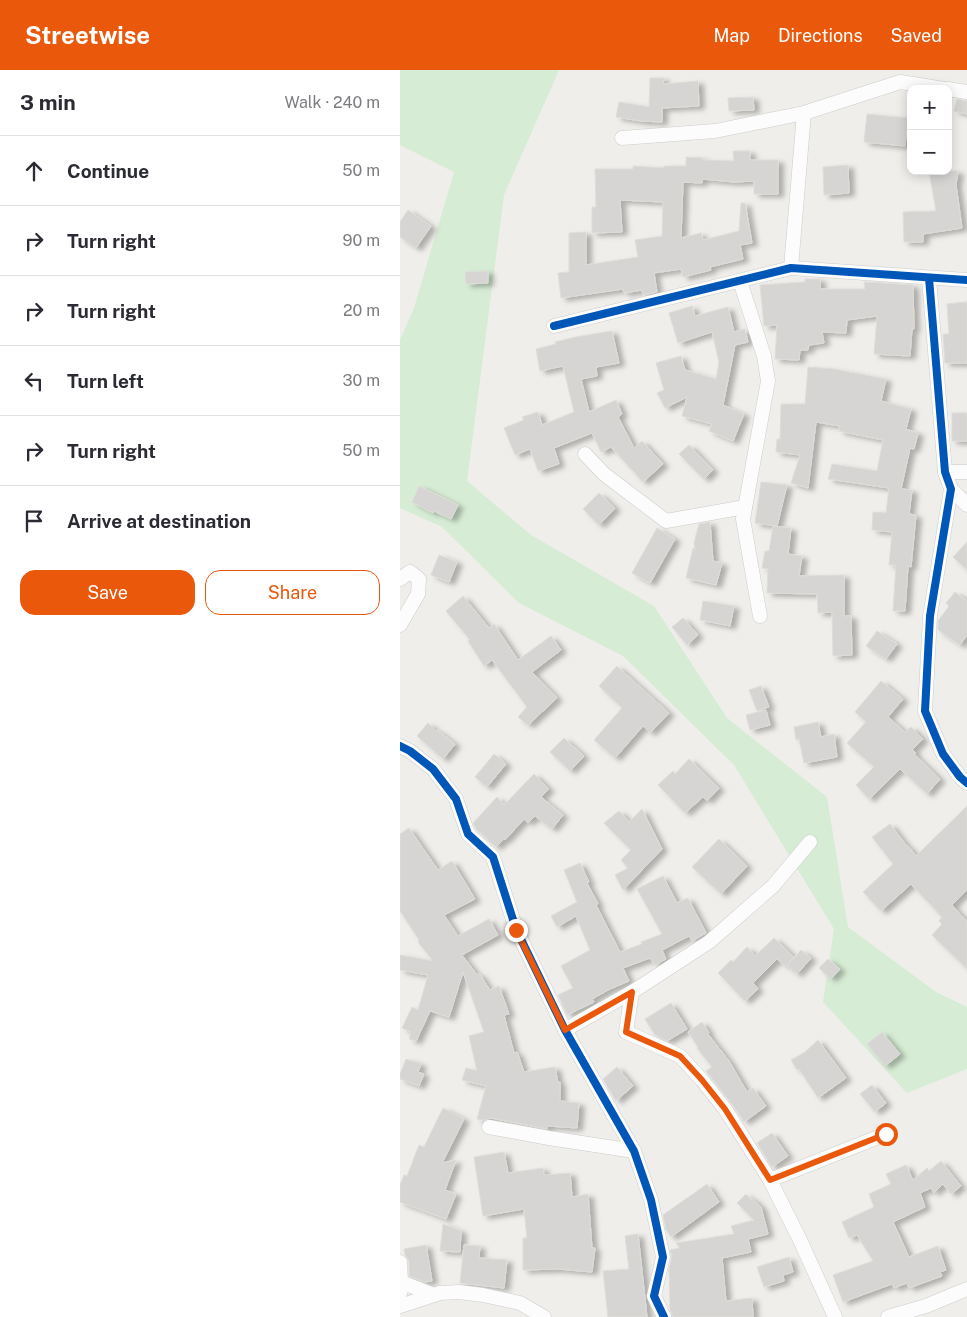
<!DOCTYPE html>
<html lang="en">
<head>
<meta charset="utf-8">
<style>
	body { margin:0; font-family:"Public Sans",sans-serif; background:#f7f7f7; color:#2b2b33 }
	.controls { position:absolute; right:15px; top:15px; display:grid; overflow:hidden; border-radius:10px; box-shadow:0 2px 12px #0003 }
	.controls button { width:45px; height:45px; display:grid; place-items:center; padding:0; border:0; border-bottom:1px solid #e1e1e2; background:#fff; color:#2b2b33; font:25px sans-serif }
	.stop { position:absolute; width:15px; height:15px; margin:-11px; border:4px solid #ea580c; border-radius:50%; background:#fff }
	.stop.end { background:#ea580c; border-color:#fff; box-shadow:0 1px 5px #0008 }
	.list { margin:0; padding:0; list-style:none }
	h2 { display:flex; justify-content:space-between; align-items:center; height:65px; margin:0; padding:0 20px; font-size:21px }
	h2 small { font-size:16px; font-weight:400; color:#7c7c81 }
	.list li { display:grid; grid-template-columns:32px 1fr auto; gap:15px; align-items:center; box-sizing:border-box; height:70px; padding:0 20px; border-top:1px solid #e1e1e2 }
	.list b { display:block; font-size:19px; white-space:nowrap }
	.list em { font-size:16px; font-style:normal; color:#7c7c81 }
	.actions { display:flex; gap:10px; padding:15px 20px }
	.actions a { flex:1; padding:11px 0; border:1px solid #ea580c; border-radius:15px; text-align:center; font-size:18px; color:#ea580c }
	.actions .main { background:#ea580c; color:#fff }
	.icon { flex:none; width:28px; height:28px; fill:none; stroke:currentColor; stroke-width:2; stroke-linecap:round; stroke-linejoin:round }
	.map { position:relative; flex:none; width:567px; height:1247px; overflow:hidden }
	header { display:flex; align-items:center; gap:30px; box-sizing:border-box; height:70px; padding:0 25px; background:#ea580c; color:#fff }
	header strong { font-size:24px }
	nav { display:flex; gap:28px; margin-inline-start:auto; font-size:18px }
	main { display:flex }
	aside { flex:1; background:#fff }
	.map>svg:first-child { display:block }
	.green { fill:#d7ecd5 }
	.building { fill:#d6d5d3; stroke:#deddd9; filter:url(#shadow) }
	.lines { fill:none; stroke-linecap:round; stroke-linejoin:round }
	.street-casing { stroke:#cbcccc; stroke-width:15 }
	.street { stroke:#fdfcfc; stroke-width:14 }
	.cycleway-casing { stroke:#fff; stroke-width:11 }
	.cycleway { stroke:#0057b8; stroke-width:8 }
	.route { stroke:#ea580c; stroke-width:6 }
</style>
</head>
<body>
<header>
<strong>Streetwise</strong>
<nav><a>Map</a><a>Directions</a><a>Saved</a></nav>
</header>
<main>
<aside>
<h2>3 min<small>Walk · 240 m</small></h2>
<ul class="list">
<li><svg class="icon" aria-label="ahead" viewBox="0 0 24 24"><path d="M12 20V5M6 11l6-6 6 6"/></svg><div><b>Continue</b></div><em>50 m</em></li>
<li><svg class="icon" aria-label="right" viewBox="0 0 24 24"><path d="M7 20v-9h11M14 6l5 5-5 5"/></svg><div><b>Turn right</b></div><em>90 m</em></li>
<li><svg class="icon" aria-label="right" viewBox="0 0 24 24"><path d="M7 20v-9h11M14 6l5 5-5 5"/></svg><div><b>Turn right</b></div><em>20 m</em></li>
<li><svg class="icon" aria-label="left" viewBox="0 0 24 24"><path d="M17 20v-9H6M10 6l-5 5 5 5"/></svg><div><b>Turn left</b></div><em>30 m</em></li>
<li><svg class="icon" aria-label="right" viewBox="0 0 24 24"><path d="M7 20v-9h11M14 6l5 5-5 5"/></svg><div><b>Turn right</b></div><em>50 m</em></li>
<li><svg class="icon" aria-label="arrive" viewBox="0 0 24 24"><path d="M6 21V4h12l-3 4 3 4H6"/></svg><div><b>Arrive at destination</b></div></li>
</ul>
<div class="actions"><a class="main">Save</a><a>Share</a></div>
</aside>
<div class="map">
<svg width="567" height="1247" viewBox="0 0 567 1247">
	<defs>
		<filter id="shadow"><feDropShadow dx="5.5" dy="3" stdDeviation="2.5" flood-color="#0004"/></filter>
	</defs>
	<rect width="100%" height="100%" fill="#efeeea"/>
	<!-- green -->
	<polygon class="green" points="0,0 159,0 104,125 67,411 131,465 254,536 327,648 427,727 448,857 536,922 567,937 567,999 507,1023 423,932 434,859 334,695 223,586 119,533 42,457 0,438 0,270 14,238 54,102 0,75"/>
	<!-- building -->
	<g class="building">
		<polygon points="250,8 264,8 263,14 298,11 299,36 262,38 262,52 241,51 216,47 219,32 249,37"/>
		<polygon points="353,27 354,40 329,41 328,28"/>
		<polygon points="557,29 567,31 567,44 554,41"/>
		<polygon points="467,44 508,48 505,76 464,72"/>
		<polygon points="333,81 350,81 350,90 378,90 378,124 354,124 354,111 334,112 302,109 302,113 283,112 281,168 301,163 303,170 339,161 341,133 345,133 352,173 340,175 343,189 310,197 311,200 283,207 281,199 254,203 257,222 243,225 242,220 224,223 223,219 161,228 158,203 169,202 169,163 186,162 186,195 238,187 235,170 262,166 263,132 220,130 222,162 192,163 192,137 196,137 195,99 233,99 233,96 264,98 264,96 286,96 286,87 303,88 303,90 334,91"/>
		<polygon points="448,95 449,123 424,125 423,97"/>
		<polygon points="529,101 558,101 556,115 562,158 523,164 523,172 504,172 503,142 536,141"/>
		<polygon points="8,140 31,156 16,178 0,167 0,152"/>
		<polygon points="88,201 88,213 66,214 65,202"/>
		<polygon points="405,209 420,209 420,219 465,219 464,212 466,212 513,215 514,259 512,259 510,286 474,284 477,246 447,250 446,263 422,262 424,273 409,275 408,280 400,280 399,290 375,289 377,255 364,256 360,215 405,212"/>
		<polygon points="567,232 567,293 545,293 543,264 549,264 547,234"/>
		<polygon points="292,236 295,246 328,237 334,262 345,259 348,272 335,275 323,335 344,344 333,371 309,361 312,354 282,346 287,327 265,338 257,323 264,320 256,293 281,286 285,300 316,309 319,292 312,262 278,273 269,243"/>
		<polygon points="212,261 219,293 196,297 197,306 181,309 189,342 216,330 222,344 218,347 234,378 242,371 263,394 243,412 211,377 201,382 192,363 154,378 159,394 138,401 130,379 115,385 104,358 124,350 122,347 138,342 142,355 174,342 163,296 140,301 136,279 156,274 155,272 176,267"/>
		<polygon points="408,297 434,299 486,309 481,331 511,339 506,359 518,363 514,379 510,378 501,419 512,420 509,444 516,445 511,497 508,496 505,541 493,541 496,495 489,495 492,462 472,460 473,442 486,443 489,418 428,409 432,394 477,401 483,370 439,361 440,356 416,352 408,418 391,413 400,385 376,382 377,369 380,369 381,334 405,334"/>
		<rect x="552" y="343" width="15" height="28"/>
		<polygon points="289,375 313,400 304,409 279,384"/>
		<polygon points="361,412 387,415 377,456 355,453"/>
		<polygon points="19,416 58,435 51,449 34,441 33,443 12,432"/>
		<polygon points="199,423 215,438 199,455 183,439"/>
		<polygon points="310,452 313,491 322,493 316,515 286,508 293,478 295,480 294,473 299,454"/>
		<polygon points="373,456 391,458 388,484 402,486 399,506 444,505 444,546 451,546 452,585 433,586 432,542 418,543 417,524 367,523 368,499 362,498 365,481 369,481"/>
		<polygon points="257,458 275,469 250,513 232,503"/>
		<polygon points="567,472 567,500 553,487"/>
		<polygon points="39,485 57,492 49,512 31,505"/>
		<polygon points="555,522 567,531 567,565 560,575 538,560 538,551 549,536 546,533"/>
		<polygon points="63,526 89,558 94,554 118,590 151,566 161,580 132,602 157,628 128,655 118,647 127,637 92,590 84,596 68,571 70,570 46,541"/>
		<polygon points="303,531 334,536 330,556 300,550"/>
		<polygon points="283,548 298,565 287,575 272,557"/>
		<polygon points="477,561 497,574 486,589 466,576"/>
		<polygon points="217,596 269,643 250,663 243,656 215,688 194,670 222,638 199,616"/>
		<polygon points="481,611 503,629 488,647 505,662 511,657 523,669 512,680 516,683 514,684 540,709 527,724 500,699 469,729 456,715 474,697 447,673 466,652 455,642"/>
		<polygon points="361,616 369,637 357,641 349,620"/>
		<polygon points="366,640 370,655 350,660 346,645"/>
		<polygon points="418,652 421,667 434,664 437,687 404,693 399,669 396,670 394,657"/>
		<polygon points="28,653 36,661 37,660 55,674 43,689 17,666"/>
		<polygon points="164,668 184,686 170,701 150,682"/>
		<polygon points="94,684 106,694 87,717 75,707"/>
		<polygon points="289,689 319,718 307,731 303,727 285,743 258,715 273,701 275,704"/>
		<polygon points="134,704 149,719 141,727 163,745 152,759 135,746 128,753 124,749 105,770 104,769 96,777 76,759 73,753 97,727 104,735"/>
		<polygon points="567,736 567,820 552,835 567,852 567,899 532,865 542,854 539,851 542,847 511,814 481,841 463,822 493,794 472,767 490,754 507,776 508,776 516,786"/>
		<polygon points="242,739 262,779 223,820 215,805 228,798 221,790 231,780 204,753 219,741 229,752"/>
		<polygon points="9,758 38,800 52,791 75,829 44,845 58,866 89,849 98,865 62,885 77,905 79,903 90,920 99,916 109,944 104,945 114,983 117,982 124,1002 155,997 158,1013 160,1012 160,1031 179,1033 177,1058 148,1056 147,1059 91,1048 84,1050 77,1049 86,1016 62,1010 66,998 77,1001 69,966 84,962 63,902 49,947 30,941 16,971 9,969 11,962 2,958 12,937 18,940 28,905 0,900 0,885 33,891 18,872 19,870 0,841 0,764"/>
		<polygon points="319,769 347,796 321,824 292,797"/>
		<polygon points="180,793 189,812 187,813 198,834 196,835 220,882 242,874 241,872 262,864 237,819 263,806 277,833 288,828 306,863 292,871 289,866 262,880 266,889 255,895 250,888 223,898 229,911 210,919 192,929 194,932 167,945 158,925 173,918 161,896 190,880 176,846 157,857 151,846 177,832 164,800"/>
		<polygon points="374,868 394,887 385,896 377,889 353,913 358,919 345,931 318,903 331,890 333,892 347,877 355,886"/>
		<polygon points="401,880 411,888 397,904 387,896"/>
		<polygon points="428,889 440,899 431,909 419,898"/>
		<polygon points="271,933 287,959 267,971 255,965 245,949"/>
		<polygon points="302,952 309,963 308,964 329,991 347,1022 353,1018 366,1036 344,1052 332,1034 306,1001 312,997 297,978 298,977 288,962"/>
		<polygon points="482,962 500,984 485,996 467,974"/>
		<polygon points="418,970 446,1008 418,1028 399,999 397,1000 391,990 405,982"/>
		<polygon points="6,989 21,994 18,1002 24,1004 19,1016 0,1009 0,1004"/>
		<polygon points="217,997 233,1016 216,1031 203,1009"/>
		<polygon points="472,1015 486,1033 475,1042 460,1024"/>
		<polygon points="43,1038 64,1049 42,1093 56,1090 45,1120 56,1124 46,1149 0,1132 0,1115 4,1105 7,1106 19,1075 24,1077"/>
		<polygon points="372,1063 388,1086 372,1097 357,1073"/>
		<polygon points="104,1082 108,1103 143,1098 144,1105 170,1103 172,1127 188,1124 192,1178 195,1178 192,1202 158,1199 123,1200 123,1168 127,1168 124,1139 83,1146 74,1087"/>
		<polygon points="541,1091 561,1116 551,1124 543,1114 534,1123 531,1118 520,1123 525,1137 493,1152 509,1187 538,1176 546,1200 540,1202 542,1206 509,1218 507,1213 494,1218 492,1214 443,1232 433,1205 473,1191 457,1165 449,1168 442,1152 474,1137 469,1124 491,1114 486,1104 506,1095 513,1110 527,1098 529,1101"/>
		<polygon points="307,1114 319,1132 271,1167 266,1160 263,1145"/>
		<polygon points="346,1124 351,1130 352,1128 361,1137 368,1164 348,1169 351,1182 322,1188 326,1231 352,1228 353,1247 273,1247 270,1239 269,1199 272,1186 270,1180 280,1178 276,1173 334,1164 331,1156 354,1150 337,1133"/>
		<polygon points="43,1154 61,1161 60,1182 40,1181"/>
		<polygon points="238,1164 247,1247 208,1247 203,1201 229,1199 225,1166"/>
		<polygon points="26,1175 32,1211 24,1212 9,1206 9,1191 5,1185 4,1179"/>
		<polygon points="64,1175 80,1176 79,1188 107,1190 104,1218 60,1213"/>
		<polygon points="389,1187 393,1202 383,1205 384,1211 364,1217 357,1197"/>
	</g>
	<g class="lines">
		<!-- street casing -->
		<g class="street-casing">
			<g id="street">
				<polyline points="548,19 567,22"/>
				<polyline points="222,68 315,61 404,43 500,12 544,19"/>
				<polyline points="391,198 404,43"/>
				<polyline points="529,208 545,402 551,419 530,546 525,641 543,684 560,707 567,713"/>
				<polyline points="340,211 364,286 368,311 343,449 360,546"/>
				<polyline points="154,256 391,198 567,210"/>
				<polyline points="185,384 204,404 266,451 345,437"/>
				<polyline points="545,402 567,402"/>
				<polyline points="551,419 567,435"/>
				<polyline points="0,509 10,502 19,509 18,524 0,555"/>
				<polyline points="0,676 10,681 33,699 56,729 68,764 93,787 116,859 165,960 234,1081 251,1130 263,1187 254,1226 264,1247"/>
				<polyline points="232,922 226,962 280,986 302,1010 325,1039 370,1110 400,1170 435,1247"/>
				<polyline points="165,960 232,922 309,872 373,816 410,772"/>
				<polyline points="89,1057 149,1068 234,1081"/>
				<polyline points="370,1110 486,1064"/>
				<polyline points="0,1192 1,1212 0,1223"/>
				<polyline points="1,1212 34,1225"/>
				<polyline points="0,1236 40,1223 59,1222 83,1225 120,1233 144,1247"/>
				<polyline points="488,1247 526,1236 567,1219"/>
			</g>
		</g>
		<!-- street -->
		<use href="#street" class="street"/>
		<!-- cycleway casing -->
		<g class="cycleway-casing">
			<g id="cycleway">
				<polyline points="529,208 545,402 551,419 530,546 525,641 543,684 560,707 567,713"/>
				<polyline points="154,256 391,198 567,210"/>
				<polyline points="0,676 10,681 33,699 56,729 68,764 93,787 116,859 165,960 234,1081 251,1130 263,1187 254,1226 264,1247"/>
			</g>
		</g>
		<!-- cycleway -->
		<use href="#cycleway" class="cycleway"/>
	</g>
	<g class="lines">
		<!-- route -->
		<polyline class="route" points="116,860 165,960 232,922 226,962 280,986 302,1010 325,1039 370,1110 486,1064"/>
	</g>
</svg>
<div class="controls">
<button>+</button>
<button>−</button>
</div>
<div class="stop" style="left:486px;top:1064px"></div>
<div class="stop end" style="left:116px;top:860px"></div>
</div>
</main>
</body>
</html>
